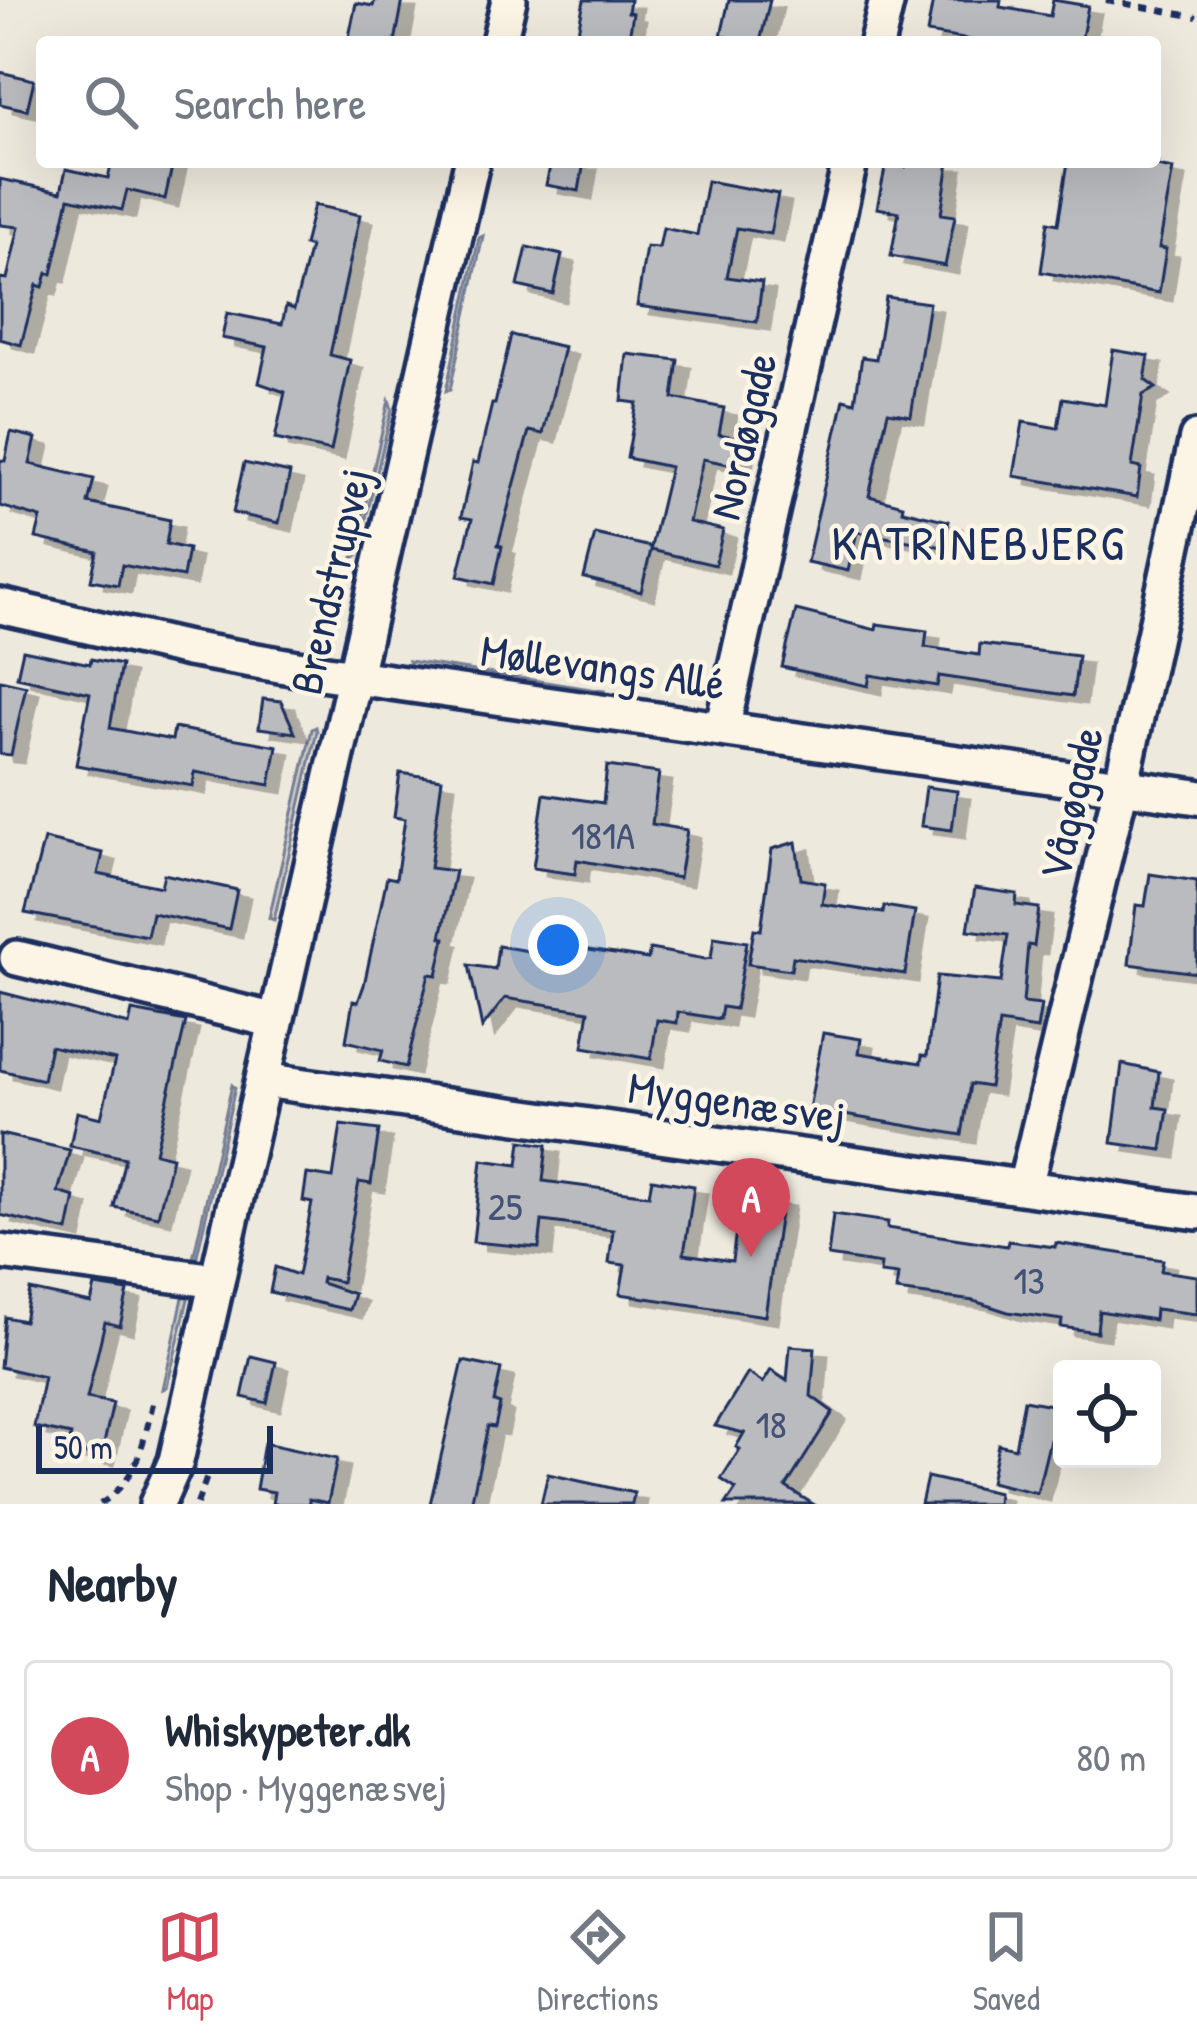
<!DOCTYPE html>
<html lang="en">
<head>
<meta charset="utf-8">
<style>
	body { margin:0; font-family:"Patrick Hand",sans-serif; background:#f6f6f7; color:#1f2937 }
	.controls { position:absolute; right:36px; bottom:36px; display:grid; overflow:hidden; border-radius:12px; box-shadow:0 12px 48px #0002 }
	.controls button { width:108px; height:108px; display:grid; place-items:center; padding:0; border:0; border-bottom:3px solid #e0e1e3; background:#fff; color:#1f2937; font:60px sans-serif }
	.scale { position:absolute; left:36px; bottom:30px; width:237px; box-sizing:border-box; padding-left:12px; border:6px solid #1b2f5e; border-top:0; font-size:33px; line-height:42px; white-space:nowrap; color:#1b2f5e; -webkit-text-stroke:9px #fcf5e5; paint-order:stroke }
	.you { position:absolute; left:558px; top:945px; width:42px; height:42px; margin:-30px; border:9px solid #fff; border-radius:50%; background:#1a73e8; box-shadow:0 0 0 18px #1a73e833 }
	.badge { display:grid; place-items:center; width:78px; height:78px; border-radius:50%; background:#d1495b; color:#fff; font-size:39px; font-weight:700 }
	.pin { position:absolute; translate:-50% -99px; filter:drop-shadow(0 3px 6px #0008) }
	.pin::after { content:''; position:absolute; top:63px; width:42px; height:36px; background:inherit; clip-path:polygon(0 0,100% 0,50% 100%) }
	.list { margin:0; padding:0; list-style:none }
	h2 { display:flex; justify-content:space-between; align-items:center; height:156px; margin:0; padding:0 48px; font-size:51px }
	h2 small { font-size:39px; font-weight:400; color:#747a83 }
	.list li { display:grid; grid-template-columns:78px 1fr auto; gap:36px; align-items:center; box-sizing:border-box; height:192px; margin:0 24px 24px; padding:0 24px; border:3px solid #e0e1e3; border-radius:12px }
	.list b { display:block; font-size:45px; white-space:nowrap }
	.list p { margin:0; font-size:39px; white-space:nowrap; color:#747a83 }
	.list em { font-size:39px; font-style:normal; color:#747a83 }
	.icon { flex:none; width:66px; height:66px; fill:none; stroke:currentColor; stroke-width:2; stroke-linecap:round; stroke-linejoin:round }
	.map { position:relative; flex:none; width:1197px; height:1504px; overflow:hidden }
	.search { position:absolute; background:#fff; box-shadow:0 12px 48px #0002; left:36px; right:36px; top:36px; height:132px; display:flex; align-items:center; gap:30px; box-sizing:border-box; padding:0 42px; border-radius:12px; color:#747a83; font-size:45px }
	.sheet { height:372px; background:#fff }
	nav { display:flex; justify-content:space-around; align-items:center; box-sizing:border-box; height:168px; border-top:3px solid #e0e1e3; background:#fff; font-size:33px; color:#747a83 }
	nav a { display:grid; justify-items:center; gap:6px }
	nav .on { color:#d1495b }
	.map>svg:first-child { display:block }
	.green { fill:#cfcdca; stroke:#757e94; stroke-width:3 }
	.building { fill:#babbbe; stroke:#1b2f5e; stroke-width:3; filter:url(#shadow) }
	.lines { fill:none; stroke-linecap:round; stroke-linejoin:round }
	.minor-casing { stroke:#1b2f5e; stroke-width:42 }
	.path { stroke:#1b2f5e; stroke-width:6; stroke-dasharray:9 9; stroke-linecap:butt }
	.minor { stroke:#fcf5e5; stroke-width:33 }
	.labels { text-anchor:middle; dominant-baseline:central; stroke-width:9; stroke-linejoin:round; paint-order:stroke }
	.number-label { font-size:39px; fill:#435276 }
	.street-label { font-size:45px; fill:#1b2f5e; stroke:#fcf5e5 }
	.neighbourhood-label { font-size:48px; letter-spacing:3px; fill:#1b2f5e; stroke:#fcf5e5 }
</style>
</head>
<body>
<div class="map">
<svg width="1197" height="1504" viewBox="0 0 1197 1504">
	<defs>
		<filter id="shadow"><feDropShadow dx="13" dy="8" stdDeviation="0" flood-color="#0004"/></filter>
	</defs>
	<rect width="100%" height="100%" fill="#eee9dd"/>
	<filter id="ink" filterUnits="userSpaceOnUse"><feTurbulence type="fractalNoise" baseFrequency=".00833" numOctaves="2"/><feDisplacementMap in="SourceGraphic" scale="24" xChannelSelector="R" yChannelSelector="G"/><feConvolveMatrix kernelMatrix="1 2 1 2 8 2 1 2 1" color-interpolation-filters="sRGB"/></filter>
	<g filter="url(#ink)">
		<!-- green -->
		<g class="green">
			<polygon points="483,236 450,390 446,391 479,238"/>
			<polygon points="389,400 392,409 357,556 353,558"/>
			<polygon points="409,661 604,691 602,696 412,668"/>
			<polygon points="316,727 317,731 274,920 269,918 312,729"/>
			<polygon points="232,1085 235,1088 196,1260 192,1263"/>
			<polygon points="184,1293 188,1299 167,1387 163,1389"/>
		</g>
		<!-- building -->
		<g class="building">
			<polygon points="375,0 403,0 395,42 348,42 356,3 373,6"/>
			<polygon points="584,0 630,0 628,12 633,13 629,38 613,35 611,42 576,42"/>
			<polygon points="729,0 770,0 760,42 721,36"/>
			<polygon points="933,0 1001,0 1000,7 1050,16 1053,0 1088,6 1081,42 982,42 927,33"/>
			<polygon points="0,72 34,80 27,110 0,104"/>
			<polygon points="112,162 173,162 165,199 127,190 122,210 69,198 52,274 47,273 43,287 37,285 21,345 0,339 0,278 7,279 19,227 0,225 0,179 61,192 66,169 108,178"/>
			<polygon points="551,162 584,162 579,191 546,185"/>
			<polygon points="906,162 949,162 941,214 955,216 945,266 891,256 899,212 877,208 886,164 905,167"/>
			<polygon points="1068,162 1158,162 1157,166 1173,169 1159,248 1166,249 1159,293 1041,272 1048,222 1058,224"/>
			<polygon points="707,181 778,194 770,234 737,228 727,277 762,282 757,322 637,306 646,247 659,248 663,228 697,235"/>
			<polygon points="314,205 360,215 330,355 350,360 331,451 275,439 285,392 259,383 267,347 222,338 227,313 282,324 286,306 294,309 310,247 304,245"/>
			<polygon points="527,247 562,255 553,294 518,286"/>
			<polygon points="886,297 929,303 911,416 888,412 869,496 903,505 902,510 949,521 943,547 857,532 848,571 807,562 844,399 855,402 862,357 876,359"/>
			<polygon points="511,335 564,347 543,434 529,431 498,545 502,546 494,584 458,576 472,519 461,517 473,462 478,463 492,404 495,404"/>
			<polygon points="1113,350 1149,356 1145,380 1156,388 1143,395 1132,466 1141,468 1137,497 1014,476 1023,422 1058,428 1063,398 1105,405"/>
			<polygon points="627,354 678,360 673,398 724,408 719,434 743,439 738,466 703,459 689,522 723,530 715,565 651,550 641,592 584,578 595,534 651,547 670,467 627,458 637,403 622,401"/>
			<polygon points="11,432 36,438 30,464 94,479 88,503 170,520 166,544 188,549 183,577 122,565 118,585 91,580 97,552 36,538 41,518 0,506 0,460 5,461"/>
			<polygon points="244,463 290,473 279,523 233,513"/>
			<polygon points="796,610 876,630 877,624 927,631 925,647 979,655 980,644 1078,656 1073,696 939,676 937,686 870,675 868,686 782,667"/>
			<polygon points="23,650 90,664 91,659 121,665 110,728 172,740 174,728 277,746 270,785 195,772 193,786 76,765 90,693 17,677"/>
			<polygon points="0,680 26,686 11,755 0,754"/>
			<polygon points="263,699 281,701 295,733 259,728"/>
			<polygon points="607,766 659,773 652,824 687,830 679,878 577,860 575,874 533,868 544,794 603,803"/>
			<polygon points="400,773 442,779 430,868 455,871 441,937 445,938 437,975 429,974 406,1067 380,1061 383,1050 346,1041 353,1001 358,1002 364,985 387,877 396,879 405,819 394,817"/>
			<polygon points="926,787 957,791 952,830 921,826"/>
			<polygon points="44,839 103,853 98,874 161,887 164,874 237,890 229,929 152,913 147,936 25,913"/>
			<polygon points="796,842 801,879 825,883 822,904 883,913 884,906 915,911 905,974 793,957 791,970 748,964 754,929 761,930 772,849"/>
			<polygon points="1150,874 1197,881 1197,973 1129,964 1136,905 1145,906"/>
			<polygon points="975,888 1017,894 1016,905 1039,908 1034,946 1028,945 1023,1003 1041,1005 1037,1029 999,1023 989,1087 970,1084 962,1135 809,1109 823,1033 861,1039 859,1053 921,1063 922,1055 927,1056 937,976 1001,982 1008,935 968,930"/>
			<polygon points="714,937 747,942 735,1009 722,1007 720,1019 678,1012 677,1023 657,1020 651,1059 583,1047 589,1011 505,998 482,1028 469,965 495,969 498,946 553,955 555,945 648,959 650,949 705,959 711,958"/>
			<polygon points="0,992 129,1025 132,1011 186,1021 155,1153 172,1157 158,1216 114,1207 125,1158 70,1146 77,1112 101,1118 115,1060 50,1046 43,1080 0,1070"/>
			<polygon points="1122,1064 1159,1072 1155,1107 1168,1109 1162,1150 1112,1143"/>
			<polygon points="341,1125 379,1130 371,1184 359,1182 341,1282 322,1278 321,1283 354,1294 349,1310 270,1292 275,1267 298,1275 312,1203 303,1201 307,1174 333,1178"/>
			<polygon points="0,1134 70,1150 58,1192 75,1197 68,1231 0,1215"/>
			<polygon points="521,1141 547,1145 543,1181 649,1195 652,1179 694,1186 684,1254 732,1261 741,1193 782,1199 765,1316 620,1294 625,1265 609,1263 613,1230 542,1221 539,1248 473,1242 482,1160 518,1165"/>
			<polygon points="833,1214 888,1222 887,1228 1007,1246 1008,1241 1055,1247 1056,1243 1163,1260 1161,1271 1197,1276 1197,1314 1155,1309 1154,1320 1099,1311 1097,1332 1061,1327 1062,1320 1008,1312 974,1301 896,1291 898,1275 880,1273 881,1264 828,1256"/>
			<polygon points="95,1286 128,1291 120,1326 105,1322 87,1398 113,1403 101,1457 68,1450 71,1435 34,1427 44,1377 0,1367 5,1317 24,1321 30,1290 91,1303"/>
			<polygon points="790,1346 815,1348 811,1396 833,1412 786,1487 813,1504 726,1504 736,1489 721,1479 740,1449 736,1447 744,1433 715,1426 748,1373 763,1383 771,1370 787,1381"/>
			<polygon points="251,1356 276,1362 267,1403 242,1397"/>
			<polygon points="463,1361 501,1369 494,1402 500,1404 495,1427 488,1426 471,1504 430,1504"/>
			<polygon points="1024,1400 1062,1407 1062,1442 1050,1440 1037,1493 990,1482 998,1444 1015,1448"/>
			<polygon points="264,1443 337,1459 328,1503 309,1499 309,1504 272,1504 274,1492 256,1489"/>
			<polygon points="548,1474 634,1493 632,1504 541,1504"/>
			<polygon points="927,1477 998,1493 997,1504 921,1504"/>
		</g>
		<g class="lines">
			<!-- minor casing -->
			<g class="minor-casing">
				<g id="minor">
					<polyline points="499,42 509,0"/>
					<polyline points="877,42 887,0"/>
					<polyline points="0,606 188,649 320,672 1197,797"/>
					<polyline points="722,729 850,162"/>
					<polyline points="17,958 276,1021"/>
					<polyline points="263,1080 1197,1212"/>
					<polyline points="1025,1187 1121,787 1197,438"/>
					<polyline points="0,1252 217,1281"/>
					<polyline points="157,1504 176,1461 472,162"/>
				</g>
			</g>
			<!-- path -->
			<g class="path">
				<polyline points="1106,0 1197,17"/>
				<path d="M 100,1504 C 138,1481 144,1440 154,1399"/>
				<polyline points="197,1504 208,1474"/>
			</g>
			<!-- minor -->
			<use href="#minor" class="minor"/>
		</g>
	</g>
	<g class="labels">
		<!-- number labels -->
		<g class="number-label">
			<text x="603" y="834">181A</text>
			<text x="505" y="1205">25</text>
			<text x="1029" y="1279">13</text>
			<text x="771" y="1423">18</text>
		</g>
		<!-- street labels -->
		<g class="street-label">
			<text transform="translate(742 436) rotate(-77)">Nordøgade</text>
			<text transform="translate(330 581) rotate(-77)">Brendstrupvej</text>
			<text transform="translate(603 666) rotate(8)">Møllevangs Allé</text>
			<text transform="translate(1070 803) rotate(-77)">Vågøgade</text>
			<text transform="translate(737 1101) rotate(8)">Myggenæsvej</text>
		</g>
		<!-- neighbourhood labels -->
		<g class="neighbourhood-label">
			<text x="979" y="542">KATRINEBJERG</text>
		</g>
	</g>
</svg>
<div class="controls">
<button><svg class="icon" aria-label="locate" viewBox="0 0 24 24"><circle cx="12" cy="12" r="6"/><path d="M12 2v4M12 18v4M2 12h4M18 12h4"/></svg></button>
</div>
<div class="scale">50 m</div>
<div class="you"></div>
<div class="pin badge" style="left:751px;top:1257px">A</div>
<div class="search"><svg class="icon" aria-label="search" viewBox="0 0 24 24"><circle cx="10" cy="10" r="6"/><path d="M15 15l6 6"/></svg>Search here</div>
</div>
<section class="sheet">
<h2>Nearby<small></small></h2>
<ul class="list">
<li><span class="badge">A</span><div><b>Whiskypeter.dk</b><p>Shop · Myggenæsvej</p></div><em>80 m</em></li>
</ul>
</section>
<nav>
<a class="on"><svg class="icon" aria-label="map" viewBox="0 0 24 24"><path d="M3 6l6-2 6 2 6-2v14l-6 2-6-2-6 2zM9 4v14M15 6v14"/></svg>Map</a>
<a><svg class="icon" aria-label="directions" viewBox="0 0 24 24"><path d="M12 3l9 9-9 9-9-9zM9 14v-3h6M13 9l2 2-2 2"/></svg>Directions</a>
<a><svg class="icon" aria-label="saved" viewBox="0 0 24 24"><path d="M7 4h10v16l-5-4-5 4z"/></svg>Saved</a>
</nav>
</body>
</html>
